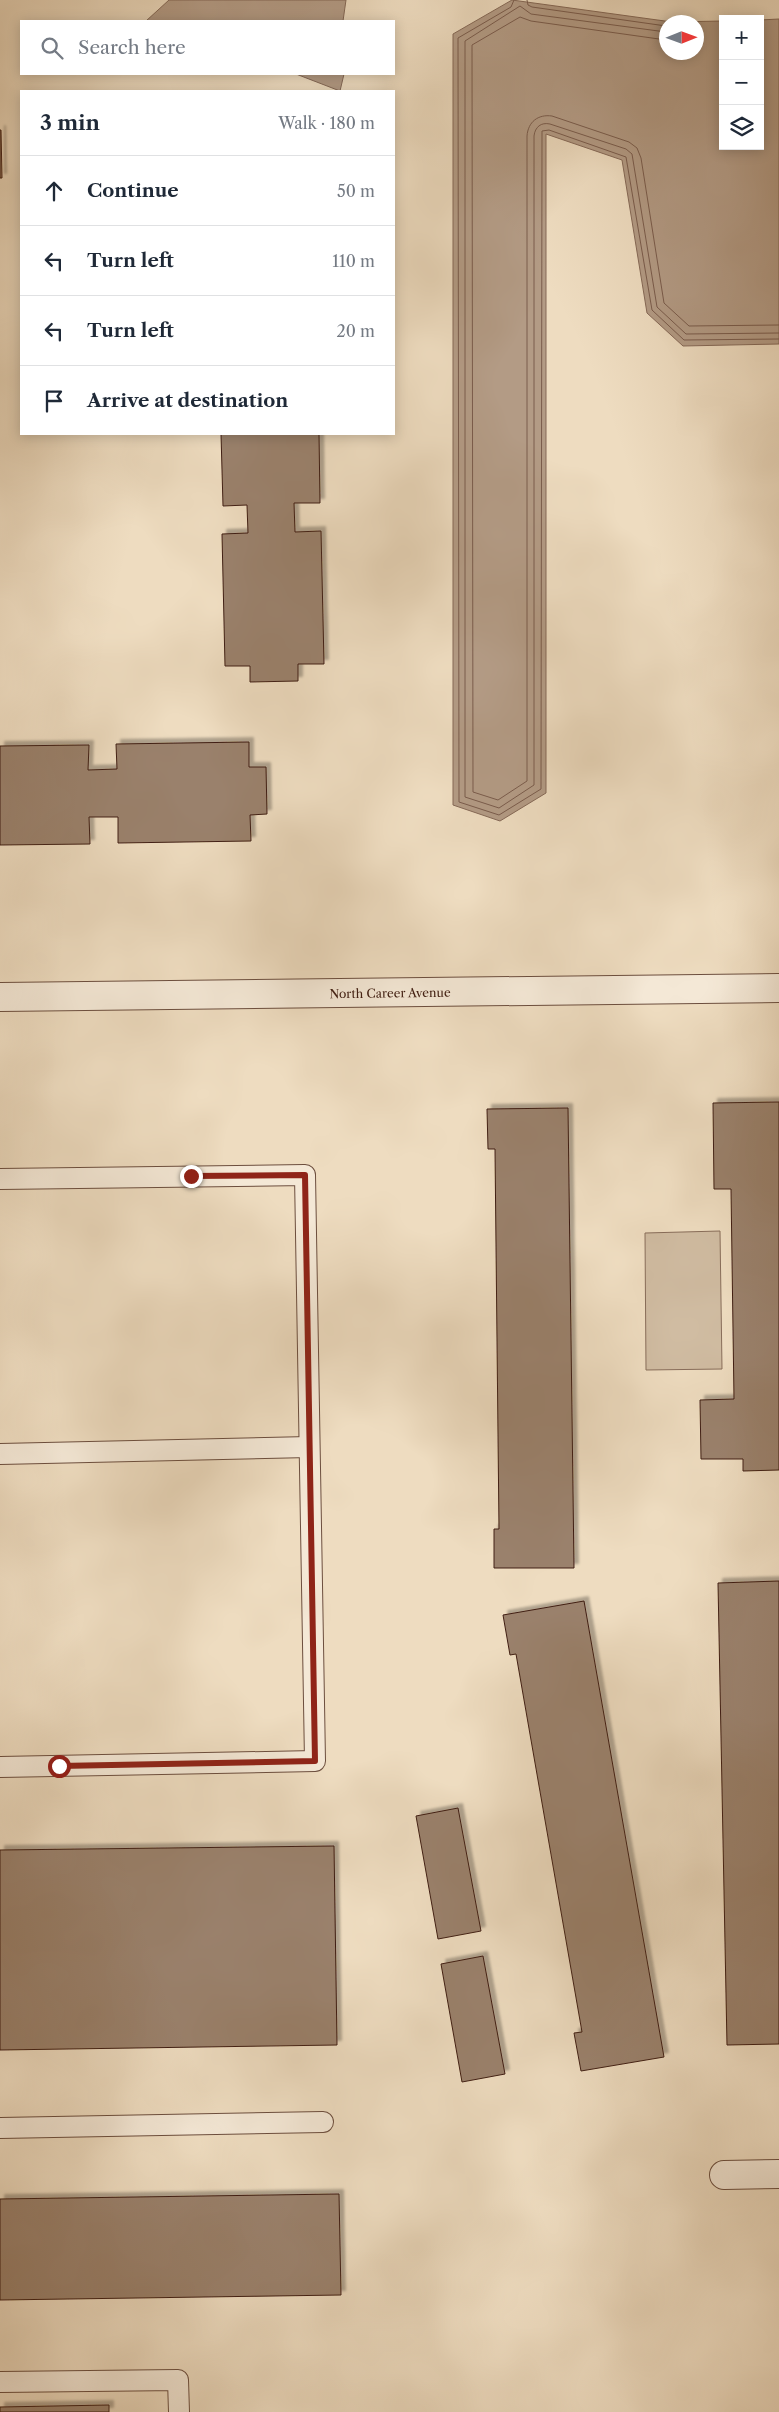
<!DOCTYPE html>
<html lang="en">
<head>
<meta charset="utf-8">
<style>
	body { margin:0; font-family:"Libre Caslon Text",serif; background:#f6f6f7; color:#1f2937 }
	.controls { position:absolute; right:15px; top:15px; display:grid; overflow:hidden; border-radius:0px; box-shadow:0 2px 12px #0003 }
	.controls button { width:45px; height:45px; display:grid; place-items:center; padding:0; border:0; border-bottom:1px solid #e0e1e3; background:#fff; color:#1f2937; font:25px sans-serif }
	.compass { position:absolute; left:659px; top:15px; width:45px; height:45px; border-radius:50%; background:#fff; box-shadow:0 2px 12px #0003; rotate:89deg }
	.stop { position:absolute; width:15px; height:15px; margin:-11px; border:4px solid #8f2418; border-radius:50%; background:#fff }
	.stop.end { background:#8f2418; border-color:#fff; box-shadow:0 1px 5px #0008 }
	.list { margin:0; padding:0; list-style:none }
	h2 { display:flex; justify-content:space-between; align-items:center; height:65px; margin:0; padding:0 20px; font-size:21px }
	h2 small { font-size:16px; font-weight:400; color:#747a83 }
	.list li { display:grid; grid-template-columns:32px 1fr auto; gap:15px; align-items:center; box-sizing:border-box; height:70px; padding:0 20px; border-top:1px solid #e0e1e3 }
	.list b { display:block; font-size:19px; white-space:nowrap }
	.list em { font-size:16px; font-style:normal; color:#747a83 }
	.icon { flex:none; width:28px; height:28px; fill:none; stroke:currentColor; stroke-width:2; stroke-linecap:round; stroke-linejoin:round }
	.map { position:relative; flex:none; width:779px; height:2412px; overflow:hidden }
	.search { position:absolute; background:#fff; box-shadow:0 2px 12px #0003; left:20px; top:20px; width:375px; height:55px; display:flex; align-items:center; gap:12px; box-sizing:border-box; padding:0 18px; border-radius:0px; color:#747a83; font-size:19px }
	.panel { position:absolute; background:#fff; box-shadow:0 2px 12px #0003; left:20px; top:90px; width:375px; height:345px; border-radius:0px }
	.map>svg:first-child { display:block }
	.green { fill:#d0bca2; stroke:#886d5a }
	.water { fill:#b39b85; stroke:#856957; fill-rule:evenodd }
	.lines { fill:none; stroke-linecap:round; stroke-linejoin:round }
	.shore { stroke:#7a5c4c; stroke-width:1 }
	.building { fill:#9a816c; stroke:#401e12; filter:url(#shadow) }
	.service-casing { stroke:#6c4e3e; stroke-width:22 }
	.minor-casing { stroke:#6c4e3e; stroke-width:30 }
	.tertiary-casing { stroke:#6c4e3e; stroke-width:30 }
	.service { stroke:#f4e8d6; stroke-width:20 }
	.minor { stroke:#f4e8d6; stroke-width:28 }
	.tertiary { stroke:#f4e8d6; stroke-width:28 }
	.route { stroke:#8f2418; stroke-width:6 }
	.labels { text-anchor:middle; dominant-baseline:central; stroke-width:4; stroke-linejoin:round; paint-order:stroke }
	.street-label { font-size:12px; fill:#401e12; stroke:#f4e8d6 }
</style>
</head>
<body>
<div class="map">
<svg width="779" height="2412" viewBox="0 0 779 2412">
	<defs>
		<filter id="shadow"><feDropShadow dx="4.5" dy="-4.5" stdDeviation="1" flood-color="#0004"/></filter>
	</defs>
	<rect width="100%" height="100%" fill="#eedcc0"/>
	<filter id="stains"><feTurbulence type="fractalNoise" baseFrequency=".004" numOctaves="4"/><feColorMatrix values="0 0 0 0 .2 0 0 0 0 .09 0 0 0 0 .02 0 0 0 .5 -.17"/></filter>
	<radialGradient id="worn" r=".72"><stop offset=".6" stop-color="#630" stop-opacity="0"/><stop offset="1" stop-color="#630" stop-opacity=".3"/></radialGradient>
	<!-- green -->
	<polygon class="green" points="720,1231 722,1369 646,1370 645,1233"/>
	<!-- water -->
	<g class="water">
		<polygon points="169,0 346,0 343,21 146,21"/>
		<path d="M 512,0 L 672,22 L 723,21 L 723,146 L 760,146 L 760,20 L 779,19 L 779,344 L 683,346 L 647,313 L 622,160 L 546,134 L 546,793 L 500,821 L 453,805 L 453,34 ZM 696,22 L 696,52 L 666,52 L 666,22 Z"/>
		<polygon points="296,74 344,74 340,91"/>
	</g>
	<g class="lines">
		<!-- shore -->
		<g class="shore">
			<polyline points="514,0 511,7 458,38 459,802 499,815 541,789 542,131 549,130 626,157 652,310 684,340 779,339"/>
			<polyline points="527,0 528,5 532,7 666,26"/>
			<path d="M 666,32 L 531,14 L 520,6 L 465,41 L 465,797 L 499,808 L 534,785 L 534,136 C 535,127 541,122 550,124 L 626,149 L 632,154 L 657,307 L 686,334 L 779,333"/>
			<path d="M 666,40 L 531,21 L 520,17 L 472,45 L 473,792 L 498,800 L 527,781 L 527,136 C 528,122 538,114 552,116 L 629,142 L 637,148 L 641,158 L 664,303 L 689,326 L 779,325"/>
		</g>
	</g>
	<!-- building -->
	<g class="building">
		<polygon points="0,130 1,130 2,178 0,178"/>
		<polygon points="221,434 319,434 320,503 294,503 295,532 321,531 324,664 298,664 298,681 250,682 250,666 225,666 222,534 248,533 247,505 223,506"/>
		<polygon points="249,742 249,767 266,767 267,814 250,815 251,841 118,843 118,817 89,817 90,844 0,845 0,746 89,745 88,770 117,769 116,744"/>
		<polygon points="779,1102 779,1470 743,1471 743,1459 701,1459 700,1400 734,1399 731,1189 714,1189 713,1103"/>
		<polygon points="568,1108 574,1568 494,1568 494,1529 499,1529 495,1149 488,1149 487,1109"/>
		<polygon points="779,1581 779,2044 727,2045 718,1583"/>
		<polygon points="584,1601 664,2057 581,2071 574,2033 582,2032 516,1654 510,1655 503,1615"/>
		<polygon points="458,1808 481,1931 438,1939 416,1816"/>
		<polygon points="334,1846 337,2045 0,2050 0,1850"/>
		<polygon points="483,1956 505,2074 462,2082 441,1964"/>
		<polygon points="339,2194 341,2295 0,2300 0,2199"/>
		<polygon points="109,2405 109,2412 0,2412 0,2407"/>
	</g>
	<g class="lines">
		<!-- service casing -->
		<g class="service-casing">
			<g id="service">
				<polyline points="0,1179 305,1175 315,1761 0,1767"/>
				<polyline points="0,1454 309,1447"/>
				<polyline points="0,2128 323,2122"/>
				<polyline points="0,2382 178,2380 179,2412"/>
			</g>
		</g>
		<!-- minor casing -->
		<g class="minor-casing">
			<polyline id="minor" points="724,2175 779,2174"/>
		</g>
		<!-- tertiary casing -->
		<g class="tertiary-casing">
			<g id="tertiary">
				<path id="s1" d="M 0,997 L 779,988"/>
			</g>
		</g>
		<!-- service -->
		<use href="#service" class="service"/>
		<!-- minor -->
		<use href="#minor" class="minor"/>
		<!-- tertiary -->
		<use href="#tertiary" class="tertiary"/>
	</g>
	<g class="lines">
		<!-- route -->
		<polyline class="route" points="59,1766 315,1761 305,1175 191,1176"/>
	</g>
	<g class="labels">
		<!-- street labels -->
		<g class="street-label">
			<text stroke="none"><textPath href="#s1" startOffset="390">North Career Avenue</textPath></text>
		</g>
	</g>
	<rect width="100%" height="100%" filter="url(#stains)"/>
	<rect width="100%" height="100%" fill="url(#worn)"/>
</svg>
<div class="controls">
<button>+</button>
<button>−</button>
<button><svg class="icon" aria-label="layers" viewBox="0 0 24 24"><path d="M12 4l9 5-9 5-9-5zM3 14l9 5 9-5"/></svg></button>
</div>
<svg class="compass" viewBox="-18 -18 36 36"><path d="M0-13l5 13h-10z" fill="#e53935"/><path d="M0 13l5-13h-10z" fill="#747a83"/></svg>
<div class="stop" style="left:59px;top:1766px"></div>
<div class="stop end" style="left:191px;top:1176px"></div>
<div class="search"><svg class="icon" aria-label="search" viewBox="0 0 24 24"><circle cx="10" cy="10" r="6"/><path d="M15 15l6 6"/></svg>Search here</div>
<section class="panel">
<h2>3 min<small>Walk · 180 m</small></h2>
<ul class="list">
<li><svg class="icon" aria-label="ahead" viewBox="0 0 24 24"><path d="M12 20V5M6 11l6-6 6 6"/></svg><div><b>Continue</b></div><em>50 m</em></li>
<li><svg class="icon" aria-label="left" viewBox="0 0 24 24"><path d="M17 20v-9H6M10 6l-5 5 5 5"/></svg><div><b>Turn left</b></div><em>110 m</em></li>
<li><svg class="icon" aria-label="left" viewBox="0 0 24 24"><path d="M17 20v-9H6M10 6l-5 5 5 5"/></svg><div><b>Turn left</b></div><em>20 m</em></li>
<li><svg class="icon" aria-label="arrive" viewBox="0 0 24 24"><path d="M6 21V4h12l-3 4 3 4H6"/></svg><div><b>Arrive at destination</b></div></li>
</ul>
</section>
</div>
</body>
</html>
